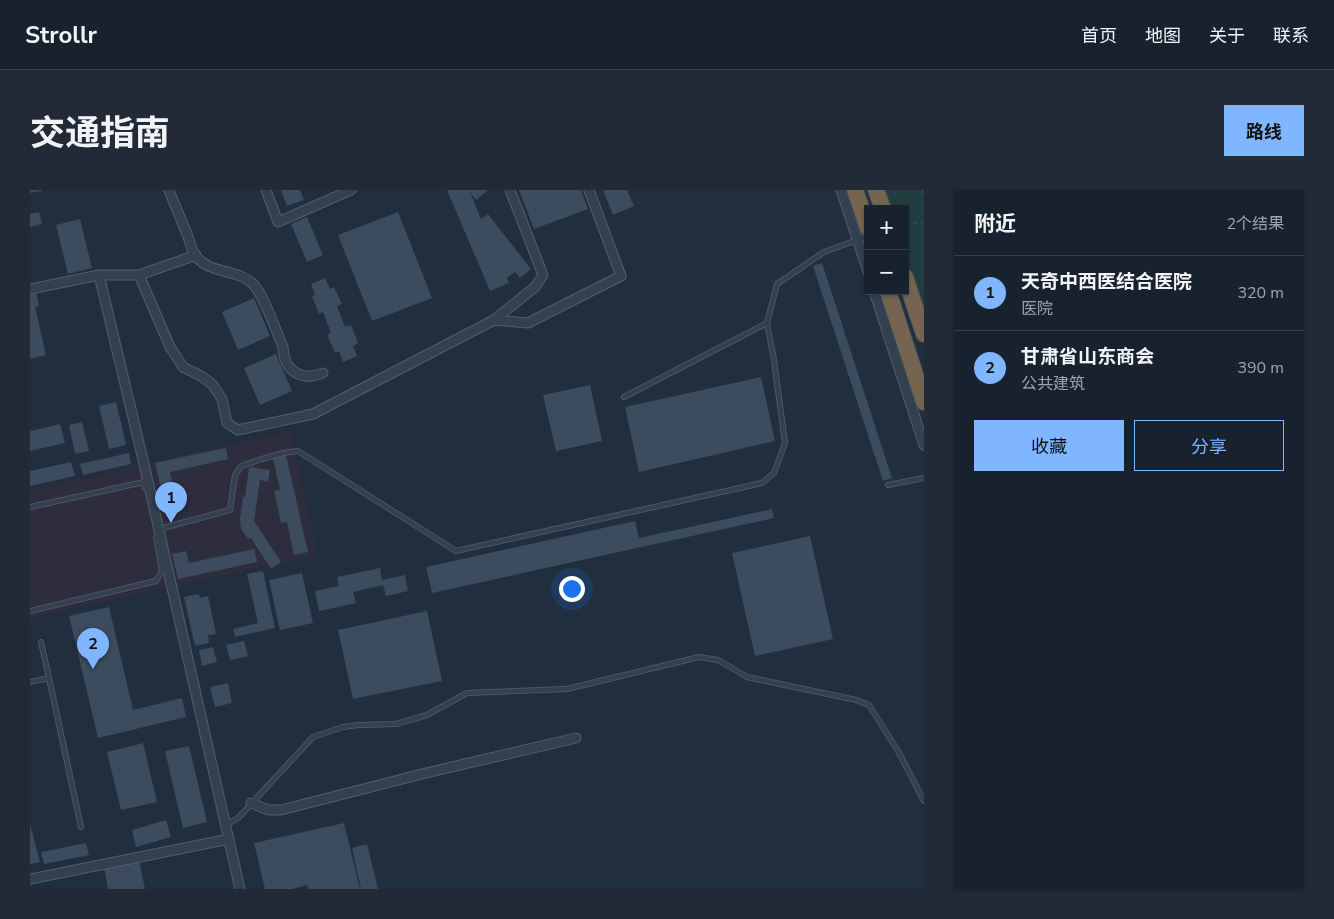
<!DOCTYPE html>
<html lang="zh">
<head>
<meta charset="utf-8">
<style>
	body { margin:0; font-family:"Nunito Sans","Noto Sans SC",sans-serif; background:#212a36; color:#f1f3f6 }
	.controls { position:absolute; right:15px; top:15px; display:grid; overflow:hidden; border-radius:0px; box-shadow:0 1px 4px #0004 }
	.controls button { width:45px; height:45px; display:grid; place-items:center; padding:0; border:0; border-bottom:1px solid #363f4a; background:#18222e; color:#f1f3f6; font:25px sans-serif }
	.you { position:absolute; left:541px; top:398px; width:18px; height:18px; margin:-12px; border:4px solid #fff; border-radius:50%; background:#1a73e8; box-shadow:0 0 0 8px #1a73e833 }
	.badge { display:grid; place-items:center; width:32px; height:32px; border-radius:50%; background:#7fb6ff; color:#111; font-size:16px; font-weight:700 }
	.pin { position:absolute; translate:-50% -41px; filter:drop-shadow(0 1px 2px #0008) }
	.pin::after { content:''; position:absolute; top:26px; width:18px; height:15px; background:inherit; clip-path:polygon(0 0,100% 0,50% 100%) }
	.list { margin:0; padding:0; list-style:none }
	h2 { display:flex; justify-content:space-between; align-items:center; height:65px; margin:0; padding:0 20px; font-size:21px }
	h2 small { font-size:16px; font-weight:400; color:#9fa4aa }
	.list li { display:grid; grid-template-columns:32px 1fr auto; gap:15px; align-items:center; box-sizing:border-box; height:75px; padding:0 20px; border-top:1px solid #363f4a }
	.list b { display:block; font-size:19px; white-space:nowrap }
	.list p { margin:0; font-size:16px; white-space:nowrap; color:#9fa4aa }
	.list em { font-size:16px; font-style:normal; color:#9fa4aa }
	.actions { display:flex; gap:10px; padding:15px 20px }
	.actions a { flex:1; padding:11px 0; border:1px solid #7fb6ff; border-radius:0px; text-align:center; font-size:18px; color:#7fb6ff }
	.actions .main { background:#7fb6ff; color:#111 }
	.map { position:relative; flex:none; width:894px; height:699px; overflow:hidden; border-radius:0px }
	header { display:flex; align-items:center; gap:30px; box-sizing:border-box; height:70px; padding:0 25px; background:#18222e; border-bottom:1px solid #363f4a }
	header strong { font-size:24px }
	nav { display:flex; gap:28px; margin-inline-start:auto; font-size:18px }
	.intro { display:flex; align-items:center; justify-content:space-between; box-sizing:border-box; height:120px; padding:0 30px }
	h1 { margin:0; font-size:35px }
	.button { padding:12px 22px; border-radius:0px; background:#7fb6ff; color:#111; font-size:18px; font-weight:700 }
	main { display:flex; gap:30px; padding:0 30px }
	aside { flex:1; background:#18222e; border-radius:0px; box-shadow:0 1px 4px #0004 }
	.map>svg:first-child { display:block }
	.medical { fill:#2e2d3e }
	.green { fill:#223d3f }
	.building { fill:#3c4c5e }
	.lines { fill:none; stroke-linecap:round; stroke-linejoin:round }
	.lane-casing { stroke:#525e6c; stroke-width:6 }
	.street-casing { stroke:#525e6c; stroke-width:11 }
	.highway-casing { stroke:#3f4b59; stroke-width:18 }
	.path { stroke:#405a5c; stroke-width:1; stroke-dasharray:4 4; stroke-linecap:butt }
	.lane { stroke:#34404e; stroke-width:4.5 }
	.street { stroke:#34404e; stroke-width:9 }
	.highway { stroke:#756550; stroke-width:16 }
</style>
</head>
<body>
<header>
<strong>Strollr</strong>
<nav><a>首页</a><a>地图</a><a>关于</a><a>联系</a></nav>
</header>
<div class="intro"><h1>交通指南</h1><a class="button">路线</a></div>
<main>
<div class="map">
<svg width="894" height="699" viewBox="0 0 894 699">
	<rect width="100%" height="100%" fill="#202e3e"/>
	<!-- medical -->
	<polygon class="medical" points="260,241 288,365 0,428 0,300"/>
	<!-- green -->
	<polygon class="green" points="851,0 894,0 894,130 875,75 875,19 857,19"/>
	<!-- building -->
	<g class="building">
		<polygon points="0,0 12,0 12,1 0,3"/>
		<polygon points="251,0 270,0 274,10 257,16"/>
		<polygon points="417,0 458,0 446,10 440,2 451,29 458,24 501,79 490,88 485,82 477,88 479,93 460,101"/>
		<polygon points="489,0 551,0 558,19 504,39"/>
		<polygon points="573,0 597,0 604,16 583,25"/>
		<polygon points="9,22 12,34 0,37 0,24"/>
		<polygon points="368,22 402,108 342,131 308,45"/>
		<polygon points="277,27 293,65 277,72 261,34"/>
		<polygon points="50,29 62,78 38,84 26,35"/>
		<polygon points="792,73 862,288 853,291 783,76"/>
		<polygon points="295,88 300,99 304,97 312,114 307,116 315,137 321,135 328,153 323,156 327,166 313,172 309,161 305,163 297,144 301,143 293,122 289,124 282,106 285,105 281,94"/>
		<polygon points="6,102 9,116 5,117 16,165 0,169 0,104"/>
		<polygon points="224,108 240,146 208,160 192,122"/>
		<polygon points="246,164 262,201 230,215 214,178"/>
		<polygon points="731,187 745,251 609,282 595,217"/>
		<polygon points="560,195 572,251 526,261 513,205"/>
		<polygon points="86,212 96,255 79,259 69,216"/>
		<polygon points="52,232 59,261 45,264 39,235"/>
		<polygon points="30,234 35,253 0,261 0,241"/>
		<polygon points="196,258 198,269 140,282 145,305 133,307 125,273"/>
		<polygon points="99,263 101,274 53,285 50,274"/>
		<polygon points="256,265 278,362 264,365 257,332 251,333 244,301 250,300 243,268"/>
		<polygon points="41,272 45,286 0,296 0,281"/>
		<polygon points="219,277 240,280 238,292 230,290 224,331 251,372 241,379 221,348 218,349 211,339 210,329 213,307 215,307"/>
		<polygon points="742,319 744,328 402,403 396,377 605,331 609,348"/>
		<polygon points="780,346 803,449 725,466 702,363"/>
		<polygon points="224,359 227,372 148,389 142,364 156,361 159,373"/>
		<polygon points="350,378 352,390 375,385 378,401 356,406 353,395 323,402 326,413 289,421 285,401 309,396 307,387"/>
		<polygon points="233,381 245,438 205,447 203,439 228,433 217,384"/>
		<polygon points="272,383 283,433 250,440 239,390"/>
		<polygon points="169,404 170,408 178,406 186,444 178,445 179,453 165,456 154,407"/>
		<polygon points="79,417 103,520 152,508 156,527 68,548 39,426"/>
		<polygon points="397,421 412,491 323,509 308,440"/>
		<polygon points="214,451 218,466 200,470 196,455"/>
		<polygon points="183,457 187,472 172,476 169,460"/>
		<polygon points="198,493 202,513 185,517 180,497"/>
		<polygon points="113,553 127,612 91,620 77,562"/>
		<polygon points="159,556 177,632 153,638 135,561"/>
		<polygon points="136,630 141,647 106,657 102,640"/>
		<polygon points="314,633 330,699 278,699 277,695 262,699 235,699 224,653"/>
		<polygon points="0,634 10,672 0,674"/>
		<polygon points="56,653 59,665 14,674 11,662"/>
		<polygon points="337,654 348,699 331,699 322,658"/>
		<polygon points="109,670 115,699 78,699 74,677"/>
	</g>
	<g class="lines">
		<!-- lane casing -->
		<g class="lane-casing">
			<g id="lane">
				<polyline points="594,207 737,133 747,94 794,62 838,46"/>
				<polyline points="858,295 894,288"/>
				<polyline points="0,317 114,292 115,298"/>
				<polyline points="129,339 200,320 205,285 211,276 232,269 253,263 268,261 426,361 732,293 744,283 755,253 744,170 737,133"/>
				<polyline points="0,421 126,391 132,381 126,347"/>
				<polyline points="11,452 19,488 51,637"/>
				<polyline points="0,492 19,488"/>
				<polyline points="196,635 208,628 283,547 313,537 329,535 366,534 397,525 437,503 537,499 669,467 688,470 717,487 826,510 839,515 868,561 894,611"/>
			</g>
		</g>
		<!-- street casing -->
		<g class="street-casing">
			<g id="street">
				<path d="M 139,0 C 145,16 152,31 158,47 C 160,52 162,60 165,65 C 179,85 207,78 223,94 C 234,105 246,141 253,157 C 254,181 271,192 293,183"/>
				<polyline points="236,0 248,32 321,0"/>
				<polyline points="811,0 838,82"/>
				<polyline points="69,85 114,274 210,699"/>
				<polyline points="109,85 166,65"/>
				<polyline points="0,99 69,85 109,85 140,157 153,177 171,186 182,194 192,209 197,233 208,240 283,224 464,130 498,133 591,86 559,0"/>
				<polyline points="844,101 894,255"/>
				<polyline points="464,130 505,97 513,85 480,0"/>
				<polyline points="221,613 238,620 251,620 396,583 546,548"/>
				<polyline points="0,689 199,649"/>
			</g>
		</g>
		<!-- highway casing -->
		<g class="highway-casing">
			<g id="highway">
				<polyline points="825,0 838,38"/>
				<polyline points="846,0 853,19"/>
				<polyline points="875,87 894,144"/>
				<polyline points="858,101 894,212"/>
			</g>
		</g>
		<!-- path -->
		<g class="path">
			<polyline points="892,0 894,8"/>
			<polyline points="875,34 894,32"/>
		</g>
		<!-- lane -->
		<use href="#lane" class="lane"/>
		<!-- street -->
		<use href="#street" class="street"/>
		<!-- highway -->
		<use href="#highway" class="highway"/>
	</g>
</svg>
<div class="controls">
<button>+</button>
<button>−</button>
</div>
<div class="you"></div>
<div class="pin badge" style="left:141px;top:333px">1</div>
<div class="pin badge" style="left:63px;top:479px">2</div>
</div>
<aside>
<h2>附近<small>2个结果</small></h2>
<ul class="list">
<li><span class="badge">1</span><div><b>天奇中西医结合医院</b><p>医院</p></div><em>320 m</em></li>
<li><span class="badge">2</span><div><b>甘肃省山东商会</b><p>公共建筑</p></div><em>390 m</em></li>
</ul>
<div class="actions"><a class="main">收藏</a><a>分享</a></div>
</aside>
</main>
</body>
</html>
